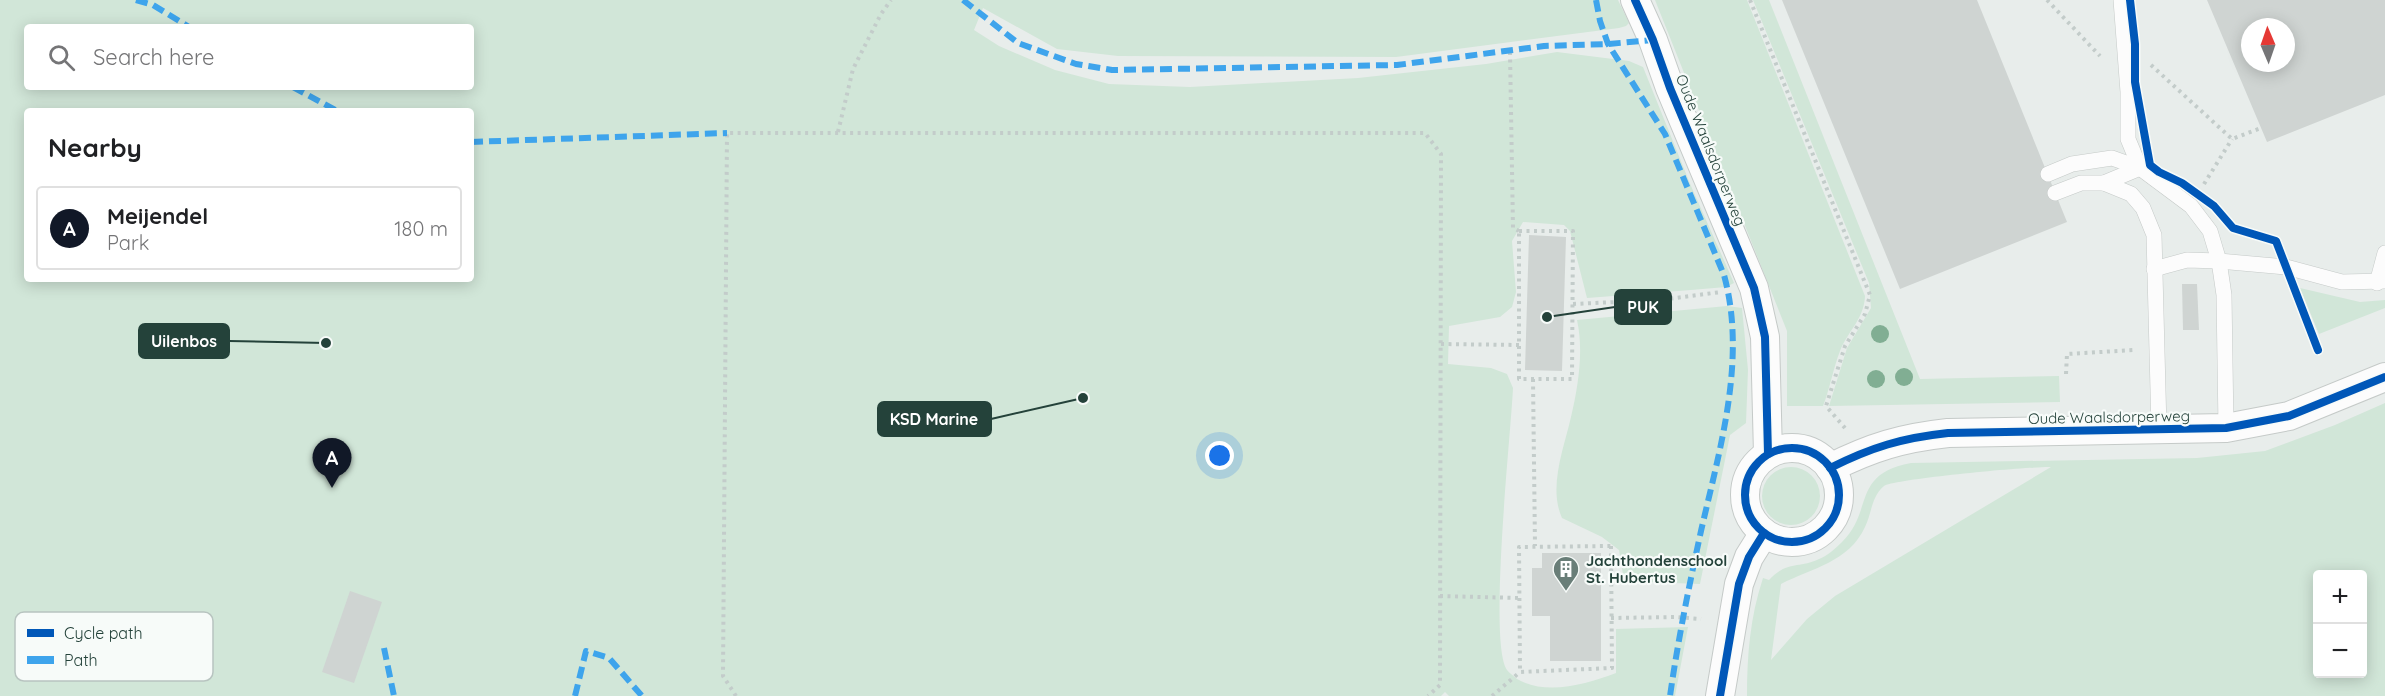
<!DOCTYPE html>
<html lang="en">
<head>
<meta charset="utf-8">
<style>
	body { margin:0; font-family:Quicksand,sans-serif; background:#f6f6f6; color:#202124 }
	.controls { position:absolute; right:18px; bottom:18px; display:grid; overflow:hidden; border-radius:6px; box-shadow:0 3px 15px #0003 }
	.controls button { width:54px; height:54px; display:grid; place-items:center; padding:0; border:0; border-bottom:2px solid #e0e0e0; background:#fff; color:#202124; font:30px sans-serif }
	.compass { position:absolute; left:2241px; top:18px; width:54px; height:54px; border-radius:50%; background:#fff; box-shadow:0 3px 15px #0003; rotate:358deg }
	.you { position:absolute; left:1220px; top:456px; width:21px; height:21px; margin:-15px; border:4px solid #fff; border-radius:50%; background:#1a73e8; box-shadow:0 0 0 9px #1a73e833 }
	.badge { display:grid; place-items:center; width:39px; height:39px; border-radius:50%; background:#111827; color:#fff; font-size:20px; font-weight:700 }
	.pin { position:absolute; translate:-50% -50px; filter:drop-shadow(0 2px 3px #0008) }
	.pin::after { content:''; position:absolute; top:32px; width:21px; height:18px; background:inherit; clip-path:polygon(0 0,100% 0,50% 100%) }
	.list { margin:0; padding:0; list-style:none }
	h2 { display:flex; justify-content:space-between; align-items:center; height:78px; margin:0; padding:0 24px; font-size:26px }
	h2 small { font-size:20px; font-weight:400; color:#757577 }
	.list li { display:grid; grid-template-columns:39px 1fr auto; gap:18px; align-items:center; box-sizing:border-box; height:84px; margin:0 12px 12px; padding:0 12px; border:2px solid #e0e0e0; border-radius:6px }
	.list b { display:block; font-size:22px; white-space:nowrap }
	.list p { margin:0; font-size:20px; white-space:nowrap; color:#757577 }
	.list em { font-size:20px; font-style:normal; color:#757577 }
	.icon { flex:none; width:33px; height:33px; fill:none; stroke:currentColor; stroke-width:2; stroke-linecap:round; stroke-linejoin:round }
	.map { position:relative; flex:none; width:2385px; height:696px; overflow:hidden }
	.search { position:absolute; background:#fff; box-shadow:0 3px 15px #0003; left:24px; top:24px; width:450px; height:66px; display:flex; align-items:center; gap:15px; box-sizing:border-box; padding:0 21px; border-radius:6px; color:#757577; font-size:22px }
	.panel { position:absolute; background:#fff; box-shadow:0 3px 15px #0003; left:24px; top:108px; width:450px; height:174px; border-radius:6px }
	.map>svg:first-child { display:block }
	.green { fill:#d1e6d8; fill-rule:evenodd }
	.building { fill:#cfd4d2; fill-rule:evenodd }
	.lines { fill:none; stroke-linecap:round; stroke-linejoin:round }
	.lane-casing { stroke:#c5cac8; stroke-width:16 }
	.street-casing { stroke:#c5cac8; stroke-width:30 }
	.path { stroke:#c3ccca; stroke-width:4; stroke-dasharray:3 4.5; stroke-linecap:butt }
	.lane { stroke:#fcfcfc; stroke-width:15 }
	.street { stroke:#fcfcfc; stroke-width:28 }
	.quiet { stroke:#3ea4ec; stroke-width:6; stroke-dasharray:12 6; stroke-linecap:butt }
	.cycleway-casing { stroke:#f7fbf9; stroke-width:11 }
	.cycleway { stroke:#0057b8; stroke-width:8 }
	.tree { fill:#81ae93 }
	.labels { text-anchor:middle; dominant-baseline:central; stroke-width:4.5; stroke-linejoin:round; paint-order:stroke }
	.street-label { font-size:15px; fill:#24423a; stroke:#f7fbf9 }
	.poi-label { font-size:15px; font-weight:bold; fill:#24423a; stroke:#f7fbf9; text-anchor:start }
	.key { fill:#f7fbf9; stroke:#b8c4c0; stroke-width:1.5 }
	.key-label { font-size:16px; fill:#24423a }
	.leader { fill:none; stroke:#24423a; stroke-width:2 }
	.callout-dot { fill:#24423a; stroke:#f7fbf9; stroke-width:2 }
	.callout { fill:#24423a; stroke:#24423a; stroke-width:2 }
	.callout-label { font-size:16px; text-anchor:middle; font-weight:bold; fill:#fff }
</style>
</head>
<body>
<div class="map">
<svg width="2385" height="696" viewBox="0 0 2385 696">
	<rect width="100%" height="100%" fill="#e8edeb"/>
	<!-- green -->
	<g class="green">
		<path d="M 0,0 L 1618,0 L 1629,23 L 1626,26 L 1619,28 L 1396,57 L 1118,56 L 1057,49 L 983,8 L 974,30 L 999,46 L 1055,70 L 1109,84 L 1190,87 L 1358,78 L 1486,64 L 1557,52 L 1629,61 L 1643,67 L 1691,186 L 1734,283 L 1726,287 L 1691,290 L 1587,298 L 1570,231 L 1564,225 L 1523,222 L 1512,241 L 1516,292 L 1512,307 L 1500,317 L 1449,326 L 1448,364 L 1491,368 L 1507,374 L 1513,388 C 1511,434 1488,642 1507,670 C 1509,673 1514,676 1517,679 C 1547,696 1586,684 1616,673 L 1616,629 L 1688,627 L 1675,696 L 1449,696 L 1445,692 L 1441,696 L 0,696 ZM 27,27 L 471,27 L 471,87 L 27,87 ZM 27,111 L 471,111 L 471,279 L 27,279 Z"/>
		<path d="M 1655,0 L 1747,0 L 1865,296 C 1864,319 1848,331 1840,351 C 1833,369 1830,388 1823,406 L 1787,406 L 1787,331 Z"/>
		<polygon points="1753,0 1769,0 1920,379 2059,376 2060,402 1829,406 1847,348 1871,308 1869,283"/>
		<polygon points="2300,288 2360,302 2385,300 2385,308 2319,334"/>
		<path d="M 1727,306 L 1742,308 L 1748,370 L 1746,423 L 1730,435 L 1700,584 L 1624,581 L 1619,550 L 1602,537 L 1562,518 C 1548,487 1564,448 1571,417 C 1578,387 1584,351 1577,320 Z"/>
		<path d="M 2385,403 L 2385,696 L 1747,696 C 1747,656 1750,617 1763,578 L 1769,580 C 1788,560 1798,569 1819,559 C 1827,556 1836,548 1842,542 C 1874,511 1851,474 1911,463 L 2197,458 L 2265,451 L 2335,425 ZM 2051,467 L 1835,596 L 1807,619 L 1771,660 L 1781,584 C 1812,568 1849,562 1865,527 C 1872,513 1871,497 1884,486 C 1894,479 2033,466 2051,467 ZM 2318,574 L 2362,574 L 2362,674 L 2318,674 Z"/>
		<circle cx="1791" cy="496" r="29"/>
	</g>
	<!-- building -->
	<g class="building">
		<polygon points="1782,0 1977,0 2067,222 1900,289"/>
		<path d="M 2207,0 L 2385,0 L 2385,95 L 2267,142 ZM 2250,27 L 2286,27 L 2286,63 L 2250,63 Z"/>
		<polygon points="1529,235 1566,237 1562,371 1525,370"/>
		<polygon points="2182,284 2197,284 2199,330 2183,330"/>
		<polygon points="1542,553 1601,553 1601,661 1550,661 1550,616 1532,616 1532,568 1542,568"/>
		<polygon points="350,591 382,602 354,683 322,672"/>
	</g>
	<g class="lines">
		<!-- lane casing -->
		<g class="lane-casing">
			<g id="lane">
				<polyline points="2121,0 2128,92 2128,139 2140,168 2191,206 2210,231 2219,261 2224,295 2226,428"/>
				<polyline points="2048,174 2072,164 2112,158 2140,168"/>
				<polyline points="2104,183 2140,168"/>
				<polyline points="2055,193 2081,183 2104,183 2131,194 2143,208 2154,235 2159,429"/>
				<polyline points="2154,269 2187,260 2219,261 2286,267 2342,282 2385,281"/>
				<polyline points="2377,283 2385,253"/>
			</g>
		</g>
		<!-- street casing -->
		<g class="street-casing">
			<g id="street">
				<polyline points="1635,0 1653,40 1670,88 1754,288 1765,337 1768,454"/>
				<circle cx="1792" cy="495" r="47"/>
				<path d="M 1830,468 C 1872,447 1902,438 1948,433 L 2226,428 L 2289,416 L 2385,377"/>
				<polyline points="1720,696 1739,584 1749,557 1764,533"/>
			</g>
		</g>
		<!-- path -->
		<g class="path">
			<polyline points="1750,0 1870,295 1865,314 1845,346 1826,406 1845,428"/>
			<polyline points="2047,0 2100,56"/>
			<polyline points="1510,52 1513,228 1519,231"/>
			<polyline points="2151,65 2232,139 2261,128"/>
			<polyline points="838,132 853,69 881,14 891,0"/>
			<polyline points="2204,184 2232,139"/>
			<polygon points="1519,231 1573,231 1572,379 1519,379"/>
			<polyline points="1573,304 1660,300 1721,292"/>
			<polyline points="1441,344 1519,345"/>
			<polyline points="2066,374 2067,354 2134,350"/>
			<polyline points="1533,379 1535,546"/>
			<polygon points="1611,546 1612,668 1520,672 1519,547"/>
			<polyline points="1440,596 1520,598"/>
			<polyline points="1611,618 1676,617 1701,619"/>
			<polyline points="736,696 723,676 727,133 1425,133 1441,154 1440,685 1428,696"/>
			<polyline points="1492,696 1520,672"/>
		</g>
		<!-- lane -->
		<use href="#lane" class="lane"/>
		<!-- street -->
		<use href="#street" class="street"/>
		<!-- quiet -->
		<g class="quiet">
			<polyline points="136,0 153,5 189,27"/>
			<polyline points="963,0 1018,43 1076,64 1112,70 1397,65 1544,46 1608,44 1653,40"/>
			<path d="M 1596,0 L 1600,21 L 1608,44 L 1665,134 L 1724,275 C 1747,359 1720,448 1701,531 C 1689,586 1678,640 1670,696"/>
			<polyline points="293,87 337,111"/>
			<polyline points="471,142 727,133"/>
			<polyline points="384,648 394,696"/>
			<polyline points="575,696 586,651 609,658 642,696"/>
		</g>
		<!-- cycleway casing -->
		<g class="cycleway-casing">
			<g id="cycleway">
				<polyline points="1635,0 1653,40 1670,88 1754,288 1765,337 1768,454"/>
				<polyline points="2130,0 2135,44 2135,82 2150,165 2159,172 2182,183 2214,206 2233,228 2276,241 2318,350"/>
				<circle cx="1792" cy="495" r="47"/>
				<path d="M 1830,468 C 1872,447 1902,438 1948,433 L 2226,428 L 2289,416 L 2385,377"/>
				<polyline points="1720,696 1739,584 1749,557 1764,533"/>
			</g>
		</g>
		<!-- cycleway -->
		<use href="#cycleway" class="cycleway"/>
	</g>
	<!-- trees -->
	<g class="tree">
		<circle cx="1880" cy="334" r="9"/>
		<circle cx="1904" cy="377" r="9"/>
		<circle cx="1876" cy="379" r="9"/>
	</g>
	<!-- icons -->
	<defs>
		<g id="building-pin" transform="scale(1.35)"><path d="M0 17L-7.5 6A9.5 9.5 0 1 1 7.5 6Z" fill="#697e78" stroke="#f7fbf9"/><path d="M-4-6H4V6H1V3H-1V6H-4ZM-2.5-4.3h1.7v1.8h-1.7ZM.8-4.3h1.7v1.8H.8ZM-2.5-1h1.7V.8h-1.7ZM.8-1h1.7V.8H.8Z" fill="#fff"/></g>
	</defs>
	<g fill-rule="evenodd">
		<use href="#building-pin" x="1566" y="569"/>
	</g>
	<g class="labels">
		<!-- street labels -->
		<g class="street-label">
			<text transform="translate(1711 150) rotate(68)">Oude Waalsdorperweg</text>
			<text transform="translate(2109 417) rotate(-1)">Oude Waalsdorperweg</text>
		</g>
		<!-- poi labels -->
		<g class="poi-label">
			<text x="1586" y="560">Jachthondenschool<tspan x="1586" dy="17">St. Hubertus</tspan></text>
		</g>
	</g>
	<!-- legend -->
	<rect x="15" y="612" width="198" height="69" rx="9" class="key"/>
	<rect x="27" y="629" width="27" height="8" fill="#0057b8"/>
	<rect x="27" y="656" width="27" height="8" fill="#3ea4ec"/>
	<g class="key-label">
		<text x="64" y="639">Cycle path</text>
		<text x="64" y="666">Path</text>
	</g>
	<!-- callouts -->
	<path class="leader" d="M1547 317L1615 307M326 343L229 341M1083 398L991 419"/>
	<g class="callout-dot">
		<circle cx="1547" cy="317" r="6"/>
		<circle cx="326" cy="343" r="6"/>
		<circle cx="1083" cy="398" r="6"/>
	</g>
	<g class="callout">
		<rect x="1615" y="290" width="56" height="34" rx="6"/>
		<rect x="139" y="324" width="90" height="34" rx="6"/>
		<rect x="878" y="402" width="113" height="34" rx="6"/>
	</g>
	<g class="callout-label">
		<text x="1643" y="313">PUK</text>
		<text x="184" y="347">Uilenbos</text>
		<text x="934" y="425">KSD Marine</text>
	</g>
</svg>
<div class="controls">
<button>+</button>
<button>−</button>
</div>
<svg class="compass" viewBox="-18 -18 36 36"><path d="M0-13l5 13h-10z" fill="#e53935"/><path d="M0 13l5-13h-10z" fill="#757577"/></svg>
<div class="you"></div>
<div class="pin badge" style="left:332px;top:488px">A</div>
<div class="search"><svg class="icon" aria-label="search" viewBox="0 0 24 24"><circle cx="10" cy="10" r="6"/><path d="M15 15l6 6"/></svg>Search here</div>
<section class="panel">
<h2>Nearby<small></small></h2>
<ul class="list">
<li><span class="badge">A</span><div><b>Meijendel</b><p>Park</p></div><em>180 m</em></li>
</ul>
</section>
</div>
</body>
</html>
